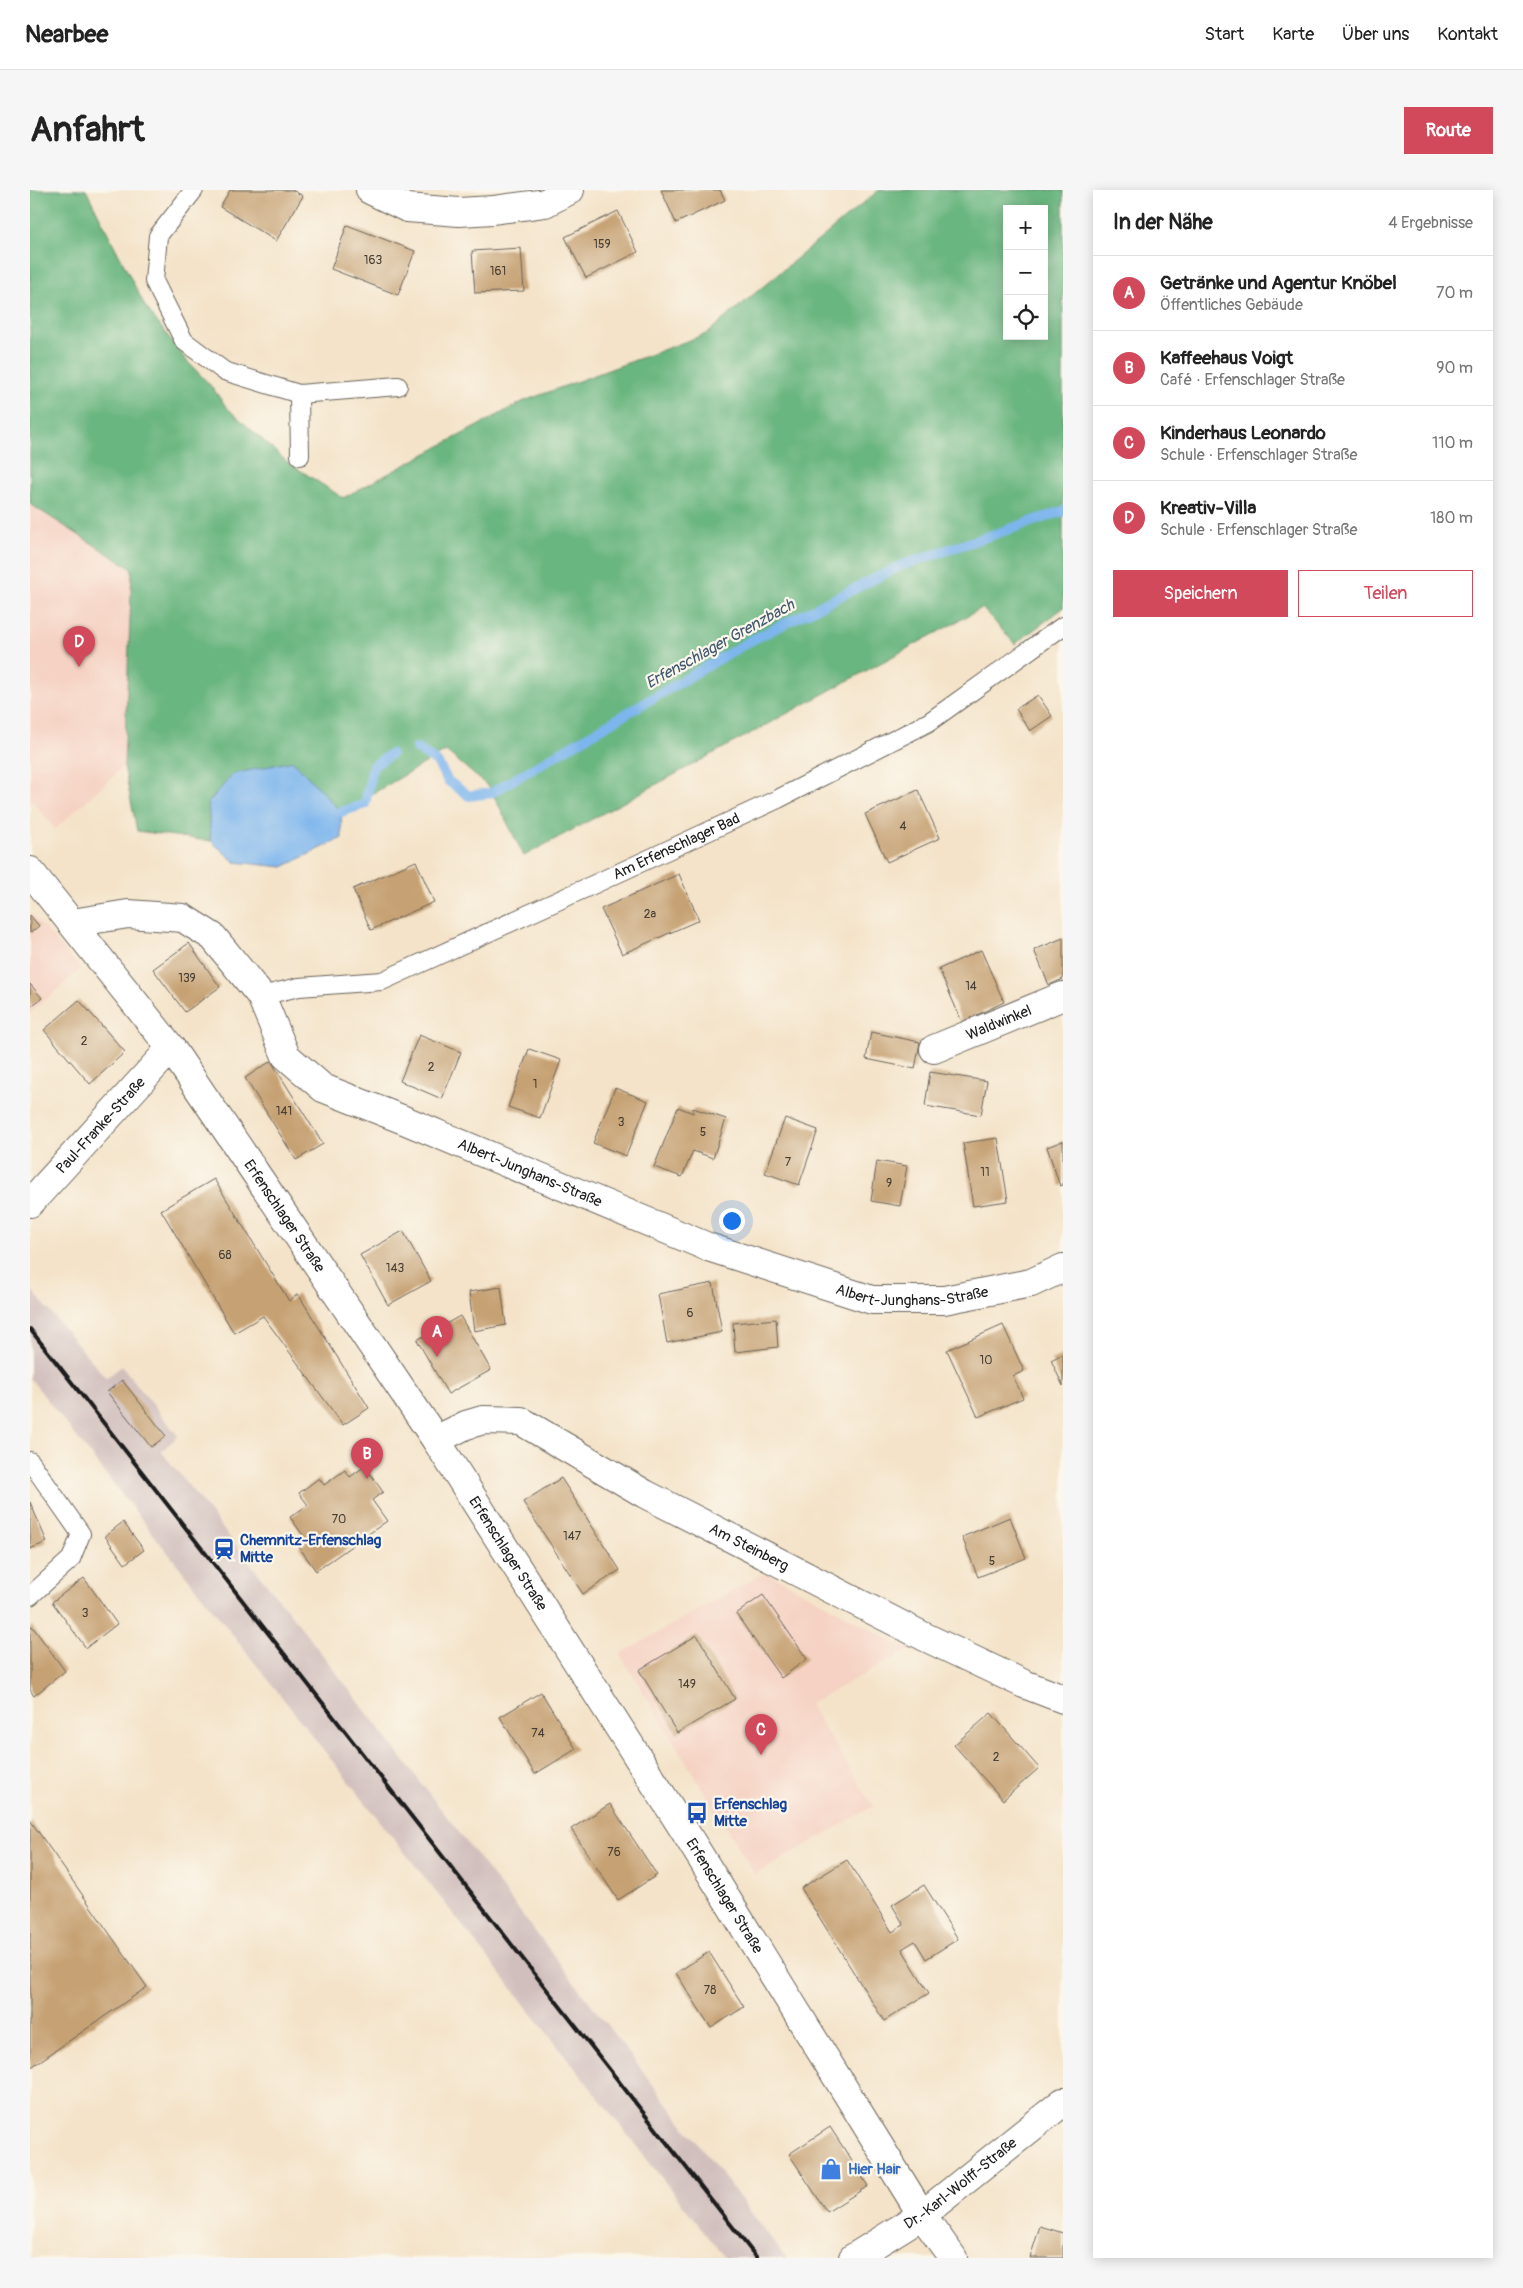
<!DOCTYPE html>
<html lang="de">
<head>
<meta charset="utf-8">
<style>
	body { margin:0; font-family:Pangolin,sans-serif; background:#f6f6f6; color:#222 }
	.controls { position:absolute; right:15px; top:15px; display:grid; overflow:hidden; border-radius:0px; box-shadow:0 2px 12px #0003 }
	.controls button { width:45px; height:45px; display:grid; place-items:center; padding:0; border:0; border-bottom:1px solid #e0e0e0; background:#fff; color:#222; font:25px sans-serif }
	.you { position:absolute; left:701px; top:1030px; width:18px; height:18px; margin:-12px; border:4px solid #fff; border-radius:50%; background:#1a73e8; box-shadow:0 0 0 8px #1a73e833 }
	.badge { display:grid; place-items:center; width:32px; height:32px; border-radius:50%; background:#d1495b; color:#fff; font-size:16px; font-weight:700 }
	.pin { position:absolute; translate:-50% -41px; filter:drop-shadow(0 1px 2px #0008) }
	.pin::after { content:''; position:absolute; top:26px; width:18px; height:15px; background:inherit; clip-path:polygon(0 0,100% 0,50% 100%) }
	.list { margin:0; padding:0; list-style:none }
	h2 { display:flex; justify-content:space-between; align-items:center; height:65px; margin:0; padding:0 20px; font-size:21px }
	h2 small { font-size:16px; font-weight:400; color:#767676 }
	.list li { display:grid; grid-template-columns:32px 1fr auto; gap:15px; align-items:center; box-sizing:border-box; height:75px; padding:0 20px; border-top:1px solid #e0e0e0 }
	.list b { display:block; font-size:19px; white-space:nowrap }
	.list p { margin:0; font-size:16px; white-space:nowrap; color:#767676 }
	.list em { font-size:16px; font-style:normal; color:#767676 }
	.actions { display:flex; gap:10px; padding:15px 20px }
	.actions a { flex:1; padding:11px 0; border:1px solid #d1495b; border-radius:0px; text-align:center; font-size:18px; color:#d1495b }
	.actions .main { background:#d1495b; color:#fff }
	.icon { flex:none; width:28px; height:28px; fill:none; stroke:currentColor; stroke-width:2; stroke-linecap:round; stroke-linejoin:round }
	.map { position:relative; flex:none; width:1033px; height:2068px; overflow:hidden; border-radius:0px }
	header { display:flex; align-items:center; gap:30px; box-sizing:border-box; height:70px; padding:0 25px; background:#fff; border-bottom:1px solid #e0e0e0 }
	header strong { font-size:24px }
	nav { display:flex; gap:28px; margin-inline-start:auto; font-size:18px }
	.intro { display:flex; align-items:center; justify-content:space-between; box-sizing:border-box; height:120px; padding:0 30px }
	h1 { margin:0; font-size:35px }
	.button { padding:12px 22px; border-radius:0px; background:#d1495b; color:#fff; font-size:18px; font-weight:700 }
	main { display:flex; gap:30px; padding:0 30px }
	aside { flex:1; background:#fff; border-radius:0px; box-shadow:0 2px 12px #0003 }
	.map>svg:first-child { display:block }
	.built { fill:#f5d2c3 }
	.industrial { fill:#d1bfbd }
	.forest { fill:#6ab680; stroke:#43694e; fill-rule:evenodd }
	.water { fill:#7db5ed; stroke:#4c6884 }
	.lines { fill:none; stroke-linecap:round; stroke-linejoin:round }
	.stream { stroke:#7db5ed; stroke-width:10 }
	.building { fill:#c6a173 }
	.lane-casing { stroke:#686259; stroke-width:20 }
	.street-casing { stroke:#686259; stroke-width:30 }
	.secondary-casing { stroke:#686259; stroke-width:30 }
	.lane { stroke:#fff; stroke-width:18 }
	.street { stroke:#fff; stroke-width:28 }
	.secondary { stroke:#fff; stroke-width:28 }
	.rail { stroke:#1c1c1c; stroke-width:4 }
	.labels { text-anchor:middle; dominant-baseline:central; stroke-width:4.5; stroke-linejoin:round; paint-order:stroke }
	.number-label { font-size:12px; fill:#463d32 }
	.street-label { font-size:15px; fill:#1c1c1c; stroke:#fbf7ec }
	.transit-label { font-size:15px; font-weight:bold; fill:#164399; stroke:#fbf7ec; text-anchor:start }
	.shop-label { font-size:15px; font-weight:bold; fill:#366cbe; stroke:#fbf7ec; text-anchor:start }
	.water-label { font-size:16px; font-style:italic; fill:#435970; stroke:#fbf7ec }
</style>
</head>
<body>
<header>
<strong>Nearbee</strong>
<nav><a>Start</a><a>Karte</a><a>Über uns</a><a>Kontakt</a></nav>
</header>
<div class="intro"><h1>Anfahrt</h1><a class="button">Route</a></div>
<main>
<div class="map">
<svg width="1033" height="2068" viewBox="0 0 1033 2068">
	<rect width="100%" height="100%" fill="#fbf7ec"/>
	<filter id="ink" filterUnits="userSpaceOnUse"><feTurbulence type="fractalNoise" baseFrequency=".02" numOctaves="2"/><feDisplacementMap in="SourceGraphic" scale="10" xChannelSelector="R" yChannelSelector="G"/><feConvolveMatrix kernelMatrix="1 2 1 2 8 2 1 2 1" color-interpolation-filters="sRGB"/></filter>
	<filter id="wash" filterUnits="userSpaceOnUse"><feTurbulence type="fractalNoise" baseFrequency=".0096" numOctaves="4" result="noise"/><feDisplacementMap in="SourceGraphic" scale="20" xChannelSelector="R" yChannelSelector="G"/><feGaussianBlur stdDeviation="1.12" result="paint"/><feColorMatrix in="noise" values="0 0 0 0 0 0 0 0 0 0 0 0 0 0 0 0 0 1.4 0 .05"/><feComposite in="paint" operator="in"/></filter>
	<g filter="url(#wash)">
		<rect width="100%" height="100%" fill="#f4e3c9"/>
		<!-- built -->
		<g class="built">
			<polygon points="0,314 102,379 94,576 25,639 0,608"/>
			<polygon points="0,722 51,779 0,823"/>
			<polygon points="736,1382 879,1460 779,1514 843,1616 725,1685 590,1464"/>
		</g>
		<!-- industrial -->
		<polygon class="industrial" points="0,1098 76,1188 92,1176 148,1246 131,1261 278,1446 756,2068 695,2068 0,1188"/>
		<!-- forest -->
		<path class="forest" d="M 0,0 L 56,0 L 115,116 L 157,171 L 182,197 L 197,218 L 256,271 L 313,308 L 494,211 L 676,144 L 849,0 L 1033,0 L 1033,418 L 985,454 L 952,418 L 494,666 L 460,598 L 416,561 L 311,622 L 263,571 L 178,613 L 181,651 L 107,641 L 94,576 L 102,379 L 0,314 ZM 977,19 L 1014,19 L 1014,146 L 977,146 Z"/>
		<!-- water -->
		<polygon class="water" points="263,571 311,622 312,648 253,677 205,672 181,651 178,613 203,584"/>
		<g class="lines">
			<!-- stream -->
			<g class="stream">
				<polyline points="386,558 407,572 418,591 439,606 461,603 720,451 870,376 1033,321"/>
				<polyline points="311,622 335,614 343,576 361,564"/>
			</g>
		</g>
		<g id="blocks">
			<!-- building -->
			<g class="building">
				<polygon points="200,0 262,0 273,6 246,51 190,17"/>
				<polygon points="631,0 690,0 695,10 646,33"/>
				<polygon points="588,21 608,62 556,88 535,47"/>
				<polygon points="317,35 385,61 368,105 301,79"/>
				<polygon points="491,58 494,101 445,103 442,61"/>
				<polygon points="1008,505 1022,526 1000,541 986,519"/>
				<polygon points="888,600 910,648 857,672 835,624"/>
				<polygon points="386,671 404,712 341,740 323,699"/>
				<polygon points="649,684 669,730 592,764 571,719"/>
				<polygon points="0,725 9,736 0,743"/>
				<polygon points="1033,748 1033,789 1019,795 1004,760"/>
				<polygon points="159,753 190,797 155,822 123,779"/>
				<polygon points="951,760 974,812 932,832 909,779"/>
				<polygon points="0,794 12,808 0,817"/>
				<polygon points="49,810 95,862 60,894 14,840"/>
				<polygon points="841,842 890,852 885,879 836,869"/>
				<polygon points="389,845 431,862 412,909 370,891"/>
				<polygon points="499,859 531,870 510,928 478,917"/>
				<polygon points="241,871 293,954 266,970 215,888"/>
				<polygon points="900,882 957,891 951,925 895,916"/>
				<polygon points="585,898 618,911 596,966 563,953"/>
				<polygon points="648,917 663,923 663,918 696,929 683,968 663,961 652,987 624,977"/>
				<polygon points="755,928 788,940 769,995 735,983"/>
				<polygon points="968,948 978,1011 943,1016 933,953"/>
				<polygon points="1033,951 1033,995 1030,996 1017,957"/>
				<polygon points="847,971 877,976 870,1016 841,1011"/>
				<polygon points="184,989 259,1111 268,1104 339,1218 313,1235 233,1126 204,1143 131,1020"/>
				<polygon points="373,1041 401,1091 358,1115 330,1065"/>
				<polygon points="683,1093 692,1142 637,1153 628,1104"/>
				<polygon points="471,1097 476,1135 444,1141 439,1102"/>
				<polygon points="430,1126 461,1180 418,1204 387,1150"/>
				<polygon points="746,1129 748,1157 705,1162 703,1133"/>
				<polygon points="973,1135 994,1181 983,1186 993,1208 948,1227 917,1160"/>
				<polygon points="1033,1164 1033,1196 1021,1170"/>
				<polygon points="92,1190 136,1246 121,1257 77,1202"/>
				<polygon points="335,1276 353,1302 342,1310 357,1331 286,1381 269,1357 277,1351 260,1327 278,1315 269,1303 289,1288 294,1295 315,1280 320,1287"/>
				<polygon points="531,1288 590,1380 553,1404 493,1312"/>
				<polygon points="0,1312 17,1352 0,1359"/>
				<polygon points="980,1327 996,1368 948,1387 932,1347"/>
				<polygon points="93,1332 114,1360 95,1374 75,1346"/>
				<polygon points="54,1388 87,1434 56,1458 22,1412"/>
				<polygon points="733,1405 777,1469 751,1488 706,1424"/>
				<polygon points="2,1436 35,1481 4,1506 0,1500 0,1437"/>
				<polygon points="667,1445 705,1509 647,1543 609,1480"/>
				<polygon points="511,1502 546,1559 505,1584 470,1527"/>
				<polygon points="961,1523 1009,1578 973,1610 924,1555"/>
				<polygon points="580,1614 627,1685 588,1710 541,1639"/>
				<polygon points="0,1630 117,1797 0,1878"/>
				<polygon points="817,1670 862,1742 874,1735 862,1715 894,1695 928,1749 896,1769 885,1751 872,1759 899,1803 854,1831 771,1698"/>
				<polygon points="679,1762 714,1817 681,1838 646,1783"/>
				<polygon points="800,1937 838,1996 797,2022 759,1964"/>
				<polygon points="1010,2036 1033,2043 1033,2068 1000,2068"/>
			</g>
		</g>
	</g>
	<g filter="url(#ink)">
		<use href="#blocks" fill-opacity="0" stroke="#686259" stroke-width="1"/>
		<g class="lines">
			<!-- lane casing -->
			<g class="lane-casing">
				<g id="lane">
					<polyline points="164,0 128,46 124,91 154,151 194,181 269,204 368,196"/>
					<polyline points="269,204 270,266"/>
					<path id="s1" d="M 231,806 L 269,797 L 352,791 L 569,692 L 748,609 L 899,532 L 1033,436"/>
					<polyline points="0,1271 51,1344 41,1369 0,1406"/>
				</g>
			</g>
			<!-- street casing -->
			<g class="street-casing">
				<g id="street">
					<polyline points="340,0 377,18 429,22 463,20 515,13 540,0"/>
					<path id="s2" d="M 42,733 L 98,724 L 153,728 L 183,747 L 231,806 L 256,866 L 293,898 L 374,930 L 678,1057 L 842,1110 L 914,1110 L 1001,1093 L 1033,1078"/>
					<path id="s3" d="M 904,859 L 1033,806"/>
					<path id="s4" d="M 0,1013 L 141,858"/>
					<path id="s5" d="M 406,1250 L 436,1235 L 453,1230 L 491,1231 L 615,1304 L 895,1447 L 994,1494 L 1033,1509"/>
					<path id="s6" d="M 823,2068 L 892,2025 L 1033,1912"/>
				</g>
			</g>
			<!-- secondary casing -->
			<g class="secondary-casing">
				<g id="secondary">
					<path id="s7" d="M 0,681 L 141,858 L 406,1250 L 654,1640 L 892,2025 L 923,2068"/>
				</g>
			</g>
			<!-- lane -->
			<use href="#lane" class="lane"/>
			<!-- street -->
			<use href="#street" class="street"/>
			<!-- secondary -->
			<use href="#secondary" class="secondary"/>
			<!-- rail -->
			<polyline class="rail" points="0,1139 727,2068"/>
		</g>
	</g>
	<!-- icons -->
	<defs>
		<g id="station-bare" transform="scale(1.725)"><path d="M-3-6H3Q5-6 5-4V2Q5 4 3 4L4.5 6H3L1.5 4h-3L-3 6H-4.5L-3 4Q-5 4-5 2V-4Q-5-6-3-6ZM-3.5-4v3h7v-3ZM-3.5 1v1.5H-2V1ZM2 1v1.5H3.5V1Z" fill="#1a4fb4" stroke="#fbf7ec" stroke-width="2.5" paint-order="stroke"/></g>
		<g id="bus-bare" transform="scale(1.725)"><path d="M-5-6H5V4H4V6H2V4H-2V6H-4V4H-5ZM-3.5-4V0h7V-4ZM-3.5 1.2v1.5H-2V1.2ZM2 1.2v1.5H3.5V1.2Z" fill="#1a4fb4" stroke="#fbf7ec" stroke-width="2.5" paint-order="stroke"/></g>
		<g id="shop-bare" transform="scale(1.725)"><path d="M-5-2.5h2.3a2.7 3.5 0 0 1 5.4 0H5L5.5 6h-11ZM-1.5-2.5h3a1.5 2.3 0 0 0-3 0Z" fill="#3f7fe0" stroke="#fbf7ec" stroke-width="2.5" paint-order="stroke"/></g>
	</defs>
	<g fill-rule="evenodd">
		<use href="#station-bare" x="194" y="1359"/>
		<use href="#bus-bare" x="667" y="1623"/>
		<use href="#shop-bare" x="801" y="1979"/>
	</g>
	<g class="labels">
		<!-- number labels -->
		<g class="number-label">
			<text x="572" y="54">159</text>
			<text x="343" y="70">163</text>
			<text x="468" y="81">161</text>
			<text x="873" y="636">4</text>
			<text x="620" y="724">2a</text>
			<text x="157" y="788">139</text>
			<text x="941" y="796">14</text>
			<text x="54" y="851">2</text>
			<text x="401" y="877">2</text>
			<text x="505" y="894">1</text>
			<text x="254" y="921">141</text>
			<text x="591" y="932">3</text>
			<text x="673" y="942">5</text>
			<text x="758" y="972">7</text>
			<text x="955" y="982">11</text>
			<text x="859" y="993">9</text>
			<text x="195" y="1065">68</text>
			<text x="365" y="1078">143</text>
			<text x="660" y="1123">6</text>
			<text x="956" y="1170">10</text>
			<text x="309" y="1329">70</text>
			<text x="542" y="1346">147</text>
			<text x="962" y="1371">5</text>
			<text x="55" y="1423">3</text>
			<text x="657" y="1494">149</text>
			<text x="508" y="1543">74</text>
			<text x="966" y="1567">2</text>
			<text x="584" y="1662">76</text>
			<text x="680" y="1800">78</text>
		</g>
		<!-- street labels -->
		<g class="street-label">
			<text stroke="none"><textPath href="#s1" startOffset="446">Am Erfenschlager Bad</textPath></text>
			<text stroke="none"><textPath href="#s3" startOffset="70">Waldwinkel</textPath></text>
			<text stroke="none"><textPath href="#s4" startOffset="105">Paul-Franke-Straße</textPath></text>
			<text stroke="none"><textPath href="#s2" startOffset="561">Albert-Junghans-Straße</textPath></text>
			<text stroke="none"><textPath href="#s7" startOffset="429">Erfenschlager Straße</textPath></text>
			<text stroke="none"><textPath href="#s2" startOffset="966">Albert-Junghans-Straße</textPath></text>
			<text stroke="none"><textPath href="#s5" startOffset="350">Am Steinberg</textPath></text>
			<text stroke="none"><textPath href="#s7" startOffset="834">Erfenschlager Straße</textPath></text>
			<text stroke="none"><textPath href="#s7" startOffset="1239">Erfenschlager Straße</textPath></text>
			<text stroke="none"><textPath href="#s6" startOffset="131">Dr.-Karl-Wolff-Straße</textPath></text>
		</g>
		<!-- transit labels -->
		<g class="transit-label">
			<text x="210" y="1350">Chemnitz-Erfenschlag<tspan x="210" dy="17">Mitte</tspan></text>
			<text x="684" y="1614">Erfenschlag<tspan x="684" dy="17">Mitte</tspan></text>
		</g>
		<!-- shop labels -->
		<g class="shop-label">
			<text x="818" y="1979">Hier Hair</text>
		</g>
		<!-- water labels -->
		<g class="water-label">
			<text transform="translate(690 454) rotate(-29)">Erfenschlager Grenzbach</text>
		</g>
	</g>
</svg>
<div class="controls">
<button>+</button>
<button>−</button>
<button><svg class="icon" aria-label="locate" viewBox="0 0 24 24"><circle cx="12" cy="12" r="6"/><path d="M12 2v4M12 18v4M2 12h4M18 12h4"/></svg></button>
</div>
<div class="you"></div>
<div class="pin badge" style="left:407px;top:1167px">A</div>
<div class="pin badge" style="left:337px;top:1289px">B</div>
<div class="pin badge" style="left:731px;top:1565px">C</div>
<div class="pin badge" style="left:49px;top:477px">D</div>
</div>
<aside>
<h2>In der Nähe<small>4 Ergebnisse</small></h2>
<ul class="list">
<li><span class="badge">A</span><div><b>Getränke und Agentur Knöbel</b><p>Öffentliches Gebäude</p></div><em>70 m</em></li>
<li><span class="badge">B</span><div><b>Kaffeehaus Voigt</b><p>Café · Erfenschlager Straße</p></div><em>90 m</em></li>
<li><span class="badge">C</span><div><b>Kinderhaus Leonardo</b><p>Schule · Erfenschlager Straße</p></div><em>110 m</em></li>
<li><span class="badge">D</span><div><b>Kreativ-Villa</b><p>Schule · Erfenschlager Straße</p></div><em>180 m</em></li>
</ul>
<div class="actions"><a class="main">Speichern</a><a>Teilen</a></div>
</aside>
</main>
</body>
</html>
